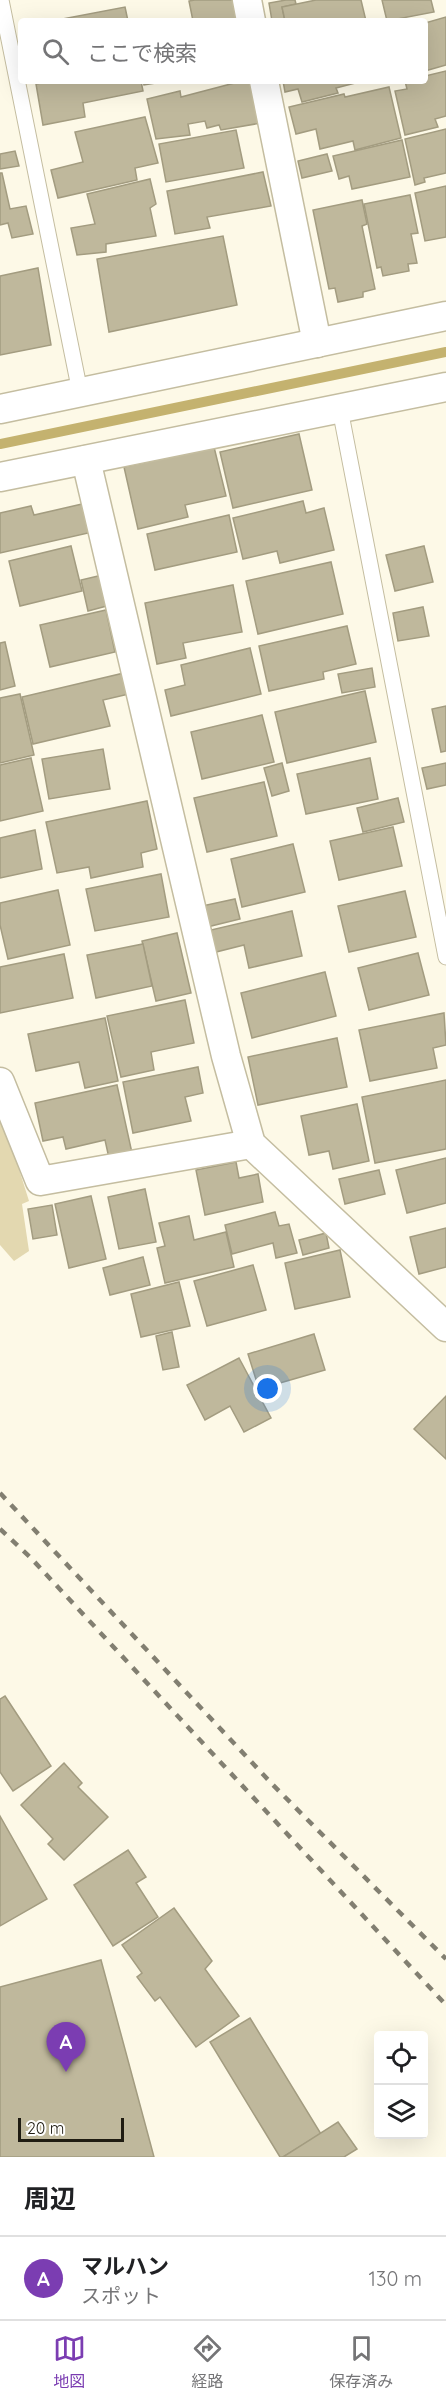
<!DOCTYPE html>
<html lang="ja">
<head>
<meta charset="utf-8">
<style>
	body { margin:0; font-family:Quicksand,"Noto Sans JP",sans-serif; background:#f2f2f2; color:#202124 }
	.controls { position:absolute; right:18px; bottom:18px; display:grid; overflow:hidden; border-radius:6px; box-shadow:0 6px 24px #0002 }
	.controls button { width:54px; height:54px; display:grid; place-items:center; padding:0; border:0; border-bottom:2px solid #e0e0e0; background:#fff; color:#202124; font:30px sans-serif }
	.scale { position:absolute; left:18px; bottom:15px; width:106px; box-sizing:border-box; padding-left:6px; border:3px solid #1f1c12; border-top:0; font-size:16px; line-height:21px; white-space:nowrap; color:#1f1c12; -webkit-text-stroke:4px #fff; paint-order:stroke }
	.you { position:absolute; left:268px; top:1389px; width:21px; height:21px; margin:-15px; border:4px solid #fff; border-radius:50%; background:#1a73e8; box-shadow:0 0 0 9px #1a73e833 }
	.badge { display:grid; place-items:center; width:39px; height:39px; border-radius:50%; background:#7b3db2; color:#fff; font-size:20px; font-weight:700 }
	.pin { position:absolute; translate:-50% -50px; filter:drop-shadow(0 2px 3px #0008) }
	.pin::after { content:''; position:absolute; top:32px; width:21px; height:18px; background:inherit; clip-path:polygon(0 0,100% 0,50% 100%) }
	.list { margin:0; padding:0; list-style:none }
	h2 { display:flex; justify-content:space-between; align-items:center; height:78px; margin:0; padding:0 24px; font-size:26px }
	h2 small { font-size:20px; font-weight:400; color:#757577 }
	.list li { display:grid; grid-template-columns:39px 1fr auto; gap:18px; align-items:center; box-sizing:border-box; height:84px; padding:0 24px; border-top:2px solid #e0e0e0 }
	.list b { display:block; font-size:22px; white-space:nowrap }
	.list p { margin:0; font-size:20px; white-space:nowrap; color:#757577 }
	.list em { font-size:20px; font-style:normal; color:#757577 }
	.icon { flex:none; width:33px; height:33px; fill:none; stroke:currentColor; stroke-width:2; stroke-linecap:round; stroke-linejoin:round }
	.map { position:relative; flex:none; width:446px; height:2157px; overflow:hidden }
	.search { position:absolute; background:#fff; box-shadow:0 6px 24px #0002; left:18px; right:18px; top:18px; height:66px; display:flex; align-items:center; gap:15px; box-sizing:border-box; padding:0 21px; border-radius:6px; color:#757577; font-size:22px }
	.sheet { height:162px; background:#fff }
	nav { display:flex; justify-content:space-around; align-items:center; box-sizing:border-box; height:84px; border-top:2px solid #e0e0e0; background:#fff; font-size:16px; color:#757577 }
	nav a { display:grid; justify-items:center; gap:3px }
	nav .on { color:#7b3db2 }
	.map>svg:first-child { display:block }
	.green { fill:#e3d8b0 }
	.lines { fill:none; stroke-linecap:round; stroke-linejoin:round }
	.stream { stroke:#c4b26f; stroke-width:10 }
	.building { fill:#bfb89c; stroke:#a39c80; stroke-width:1.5 }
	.service-casing { stroke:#c4bda0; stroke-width:17 }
	.minor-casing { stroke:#c4bda0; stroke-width:31 }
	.service { stroke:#fff; stroke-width:15 }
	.minor { stroke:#fff; stroke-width:28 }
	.rail { stroke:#827f71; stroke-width:4.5; stroke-dasharray:8 8; stroke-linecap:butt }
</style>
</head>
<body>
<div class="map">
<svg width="446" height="2157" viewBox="0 0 446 2157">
	<rect width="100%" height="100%" fill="#fdf9e7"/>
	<!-- green -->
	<polygon class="green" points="0,1109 29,1201 22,1204 29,1251 14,1261 0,1245"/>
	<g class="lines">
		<!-- stream -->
		<polyline class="stream" points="0,444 446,352"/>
	</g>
	<!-- building -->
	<g class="building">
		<polygon points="195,0 236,0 240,21 193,21 189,1"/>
		<polygon points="286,0 295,0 296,4 282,7 285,21 272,21 269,3"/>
		<polygon points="316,0 361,0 366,21 285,21 282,7"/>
		<polygon points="382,0 431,0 434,12 387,21"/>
		<polygon points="125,7 128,21 52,21"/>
		<polygon points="446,17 446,65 425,71 425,23"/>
		<polygon points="446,71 446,116 435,119 438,127 405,135 395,91 407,89 405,81 425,81 425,76"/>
		<polygon points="51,81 141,81 143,91 83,103 85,117 43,125 36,84"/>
		<polygon points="143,81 168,81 144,85"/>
		<polygon points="242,81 253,81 261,123 221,130 219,125 207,128 205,121 188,124 190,135 156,139 147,99 180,91 181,97"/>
		<polygon points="283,81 363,81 336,88 338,93 302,102 298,89 285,92"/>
		<polygon points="389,87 401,138 355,150 353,141 320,149 316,129 296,134 289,107 344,94 345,97"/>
		<polygon points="145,117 158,163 135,168 137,180 58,198 51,170 83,162 75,132"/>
		<polygon points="446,129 446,173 424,178 425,182 415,185 405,139"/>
		<polygon points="236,130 244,168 166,182 159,144"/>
		<polygon points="402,140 410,177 352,189 349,176 339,179 333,156"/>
		<polygon points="15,151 19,166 0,169 0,154"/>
		<polygon points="327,154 332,171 302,178 298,161"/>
		<polygon points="263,172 271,206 207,217 210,228 175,234 167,191"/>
		<polygon points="0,173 2,173 10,209 26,206 33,234 12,238 8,223 0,225"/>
		<polygon points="150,179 156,204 150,208 156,236 106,244 106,252 77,255 71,228 95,224 87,194"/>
		<polygon points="446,186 446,237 425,241 415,193"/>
		<polygon points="410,195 418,233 411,234 417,263 408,264 409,271 383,276 381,267 377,268 364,204"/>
		<polygon points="362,200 367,224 362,226 375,289 363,292 363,297 338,302 335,288 329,289 313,210"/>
		<polygon points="223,236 237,305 109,332 97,259"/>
		<polygon points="38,268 51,345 0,355 0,276"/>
		<polygon points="299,434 312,490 233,508 220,452"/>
		<polygon points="214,447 226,496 185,505 188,517 138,529 124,467"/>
		<polygon points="303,501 306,513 324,508 334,550 280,563 277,551 243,559 233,518"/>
		<polygon points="91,502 97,531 0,553 0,513 31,506 34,515"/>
		<polygon points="229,515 237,552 155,570 147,534"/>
		<polygon points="71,546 82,591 20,606 9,561"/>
		<polygon points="424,546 433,582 395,591 386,555"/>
		<polygon points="331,562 343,614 258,634 246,581"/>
		<polygon points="111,573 118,603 88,611 81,580"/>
		<polygon points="233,585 242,632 183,643 186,658 157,664 145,603"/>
		<polygon points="423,607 429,636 398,641 393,613"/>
		<polygon points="106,610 115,652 50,667 40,625"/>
		<polygon points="347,626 356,664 323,672 324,679 269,691 259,646"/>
		<polygon points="5,642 15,686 0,690 0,643"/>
		<polygon points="250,648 261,694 171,716 165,690 185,685 181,665"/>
		<polygon points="372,668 375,687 342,693 338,674"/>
		<polygon points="124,673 129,694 103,700 110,726 33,744 22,697"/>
		<polygon points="365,691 376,742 287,763 275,712"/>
		<polygon points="20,694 34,755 0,763 0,698"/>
		<polygon points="446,706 446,751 441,752 432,709"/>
		<polygon points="262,715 274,762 202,779 191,732"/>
		<polygon points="103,749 110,789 49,799 42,759"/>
		<polygon points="31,758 43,811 0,821 0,765"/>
		<polygon points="370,758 378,799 306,814 297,774"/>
		<polygon points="282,763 289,791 272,796 264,768"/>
		<polygon points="446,763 446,785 427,789 422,768"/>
		<polygon points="264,782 277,836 207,852 194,798"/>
		<polygon points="398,798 404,822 363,832 357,808"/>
		<polygon points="147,801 157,849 141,853 143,867 91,878 89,867 57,873 46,822"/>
		<polygon points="393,827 402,866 339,880 330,841"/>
		<polygon points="35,830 42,869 0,878 0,838"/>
		<polygon points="293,844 305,892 242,907 231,859"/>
		<polygon points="161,874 169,917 95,931 86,889"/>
		<polygon points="58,890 70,945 8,959 0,925 0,903"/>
		<polygon points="405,891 416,937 349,952 338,906"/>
		<polygon points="235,899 240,919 207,927 202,906"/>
		<polygon points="292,911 302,956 249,968 244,945 216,952 211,930"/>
		<polygon points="177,933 191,993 156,1001 142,941"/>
		<polygon points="143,944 152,986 96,998 87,955"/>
		<polygon points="418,953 429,995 369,1010 358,968"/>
		<polygon points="64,954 73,998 0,1013 0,967"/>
		<polygon points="325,972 336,1016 252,1038 241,993"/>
		<polygon points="185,1000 194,1043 151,1052 154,1070 121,1077 107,1016"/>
		<polygon points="444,1013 446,1045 433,1048 437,1068 370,1081 359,1030"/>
		<polygon points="105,1018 118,1081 85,1088 79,1062 36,1071 28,1034"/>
		<polygon points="337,1038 347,1087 258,1105 248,1057"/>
		<polygon points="198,1067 203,1093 185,1097 191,1121 133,1133 123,1082"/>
		<polygon points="446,1080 446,1149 375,1163 362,1097"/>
		<polygon points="117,1085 132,1153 109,1158 105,1140 66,1149 63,1137 43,1141 35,1103"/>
		<polygon points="357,1104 369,1161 333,1169 329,1151 309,1155 301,1116"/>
		<polygon points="446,1158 446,1203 407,1213 396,1170"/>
		<polygon points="236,1162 239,1178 258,1174 263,1202 205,1215 196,1170"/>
		<polygon points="379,1170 385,1194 345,1204 339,1179"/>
		<polygon points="145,1189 156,1242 119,1249 108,1197"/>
		<polygon points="91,1196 106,1259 69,1268 55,1204"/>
		<polygon points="52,1205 57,1235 33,1239 28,1209"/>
		<polygon points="275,1212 279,1226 289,1224 297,1253 276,1258 273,1243 232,1254 225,1225"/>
		<polygon points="189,1216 194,1240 226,1232 234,1267 165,1283 157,1248 165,1246 159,1223"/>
		<polygon points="446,1228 446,1267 419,1274 410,1237"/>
		<polygon points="326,1233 329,1248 303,1255 299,1240"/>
		<polygon points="340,1250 350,1297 295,1309 285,1263"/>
		<polygon points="143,1257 150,1285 110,1295 103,1268"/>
		<polygon points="253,1265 266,1310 207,1326 194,1281"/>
		<polygon points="179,1282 190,1326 141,1337 131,1294"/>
		<polygon points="172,1332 179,1367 163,1370 156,1336"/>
		<polygon points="314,1334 325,1370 259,1389 248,1354"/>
		<polygon points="239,1358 271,1418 244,1432 230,1406 205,1420 187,1385"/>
		<polygon points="446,1396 446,1459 414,1429"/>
		<polygon points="5,1696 51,1766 13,1791 0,1772 0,1699"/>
		<polygon points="64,1763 82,1783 78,1787 108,1817 64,1860 48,1844 53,1839 21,1805"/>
		<polygon points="0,1816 47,1899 0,1926"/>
		<polygon points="128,1850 146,1877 136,1883 158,1917 113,1946 74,1885"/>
		<polygon points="174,1908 212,1961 205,1969 239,2016 196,2047 160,1997 155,2001 137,1977 142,1973 122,1945"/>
		<polygon points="101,1960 154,2157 0,2157 0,1987"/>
		<polygon points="250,2018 321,2134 283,2157 280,2157 210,2042"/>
		<polygon points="338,2122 357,2149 344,2157 283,2157"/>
	</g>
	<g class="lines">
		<!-- service casing -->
		<g class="service-casing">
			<g id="service">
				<polyline points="1,0 80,392"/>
				<polyline points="340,409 446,957"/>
			</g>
		</g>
		<!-- minor casing -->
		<g class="minor-casing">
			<g id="minor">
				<polyline points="247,0 251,21"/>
				<polyline points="264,81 317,343"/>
				<polyline points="0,409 446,316"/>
				<polyline points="86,460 226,1056 251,1144 446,1327"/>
				<polyline points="0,477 446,387"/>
				<polyline points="0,1082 40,1181 251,1144"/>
			</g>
		</g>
		<!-- service -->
		<use href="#service" class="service"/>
		<!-- minor -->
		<use href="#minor" class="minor"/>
		<!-- rail -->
		<g class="rail">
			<polyline points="0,1493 273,1785 446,1959"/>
			<polyline points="0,1529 30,1557 446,2005"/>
		</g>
	</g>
</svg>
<div class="controls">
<button><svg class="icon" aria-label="locate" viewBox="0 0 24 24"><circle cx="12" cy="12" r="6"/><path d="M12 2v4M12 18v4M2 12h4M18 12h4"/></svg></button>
<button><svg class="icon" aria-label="layers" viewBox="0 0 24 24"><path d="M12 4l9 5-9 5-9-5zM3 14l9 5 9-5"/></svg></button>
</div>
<div class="scale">20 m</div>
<div class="you"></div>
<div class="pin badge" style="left:66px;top:2072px">A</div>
<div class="search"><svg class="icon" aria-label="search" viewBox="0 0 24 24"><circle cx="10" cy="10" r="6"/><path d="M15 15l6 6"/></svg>ここで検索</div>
</div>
<section class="sheet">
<h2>周辺<small></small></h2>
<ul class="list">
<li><span class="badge">A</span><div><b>マルハン</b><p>スポット</p></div><em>130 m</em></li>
</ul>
</section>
<nav>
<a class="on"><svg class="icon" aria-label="map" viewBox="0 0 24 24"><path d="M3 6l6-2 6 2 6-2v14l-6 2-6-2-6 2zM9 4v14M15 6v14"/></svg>地図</a>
<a><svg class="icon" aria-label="directions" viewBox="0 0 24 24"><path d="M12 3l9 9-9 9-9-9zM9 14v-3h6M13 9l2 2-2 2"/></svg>経路</a>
<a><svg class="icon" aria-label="saved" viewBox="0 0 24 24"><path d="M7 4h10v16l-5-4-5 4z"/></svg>保存済み</a>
</nav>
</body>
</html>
